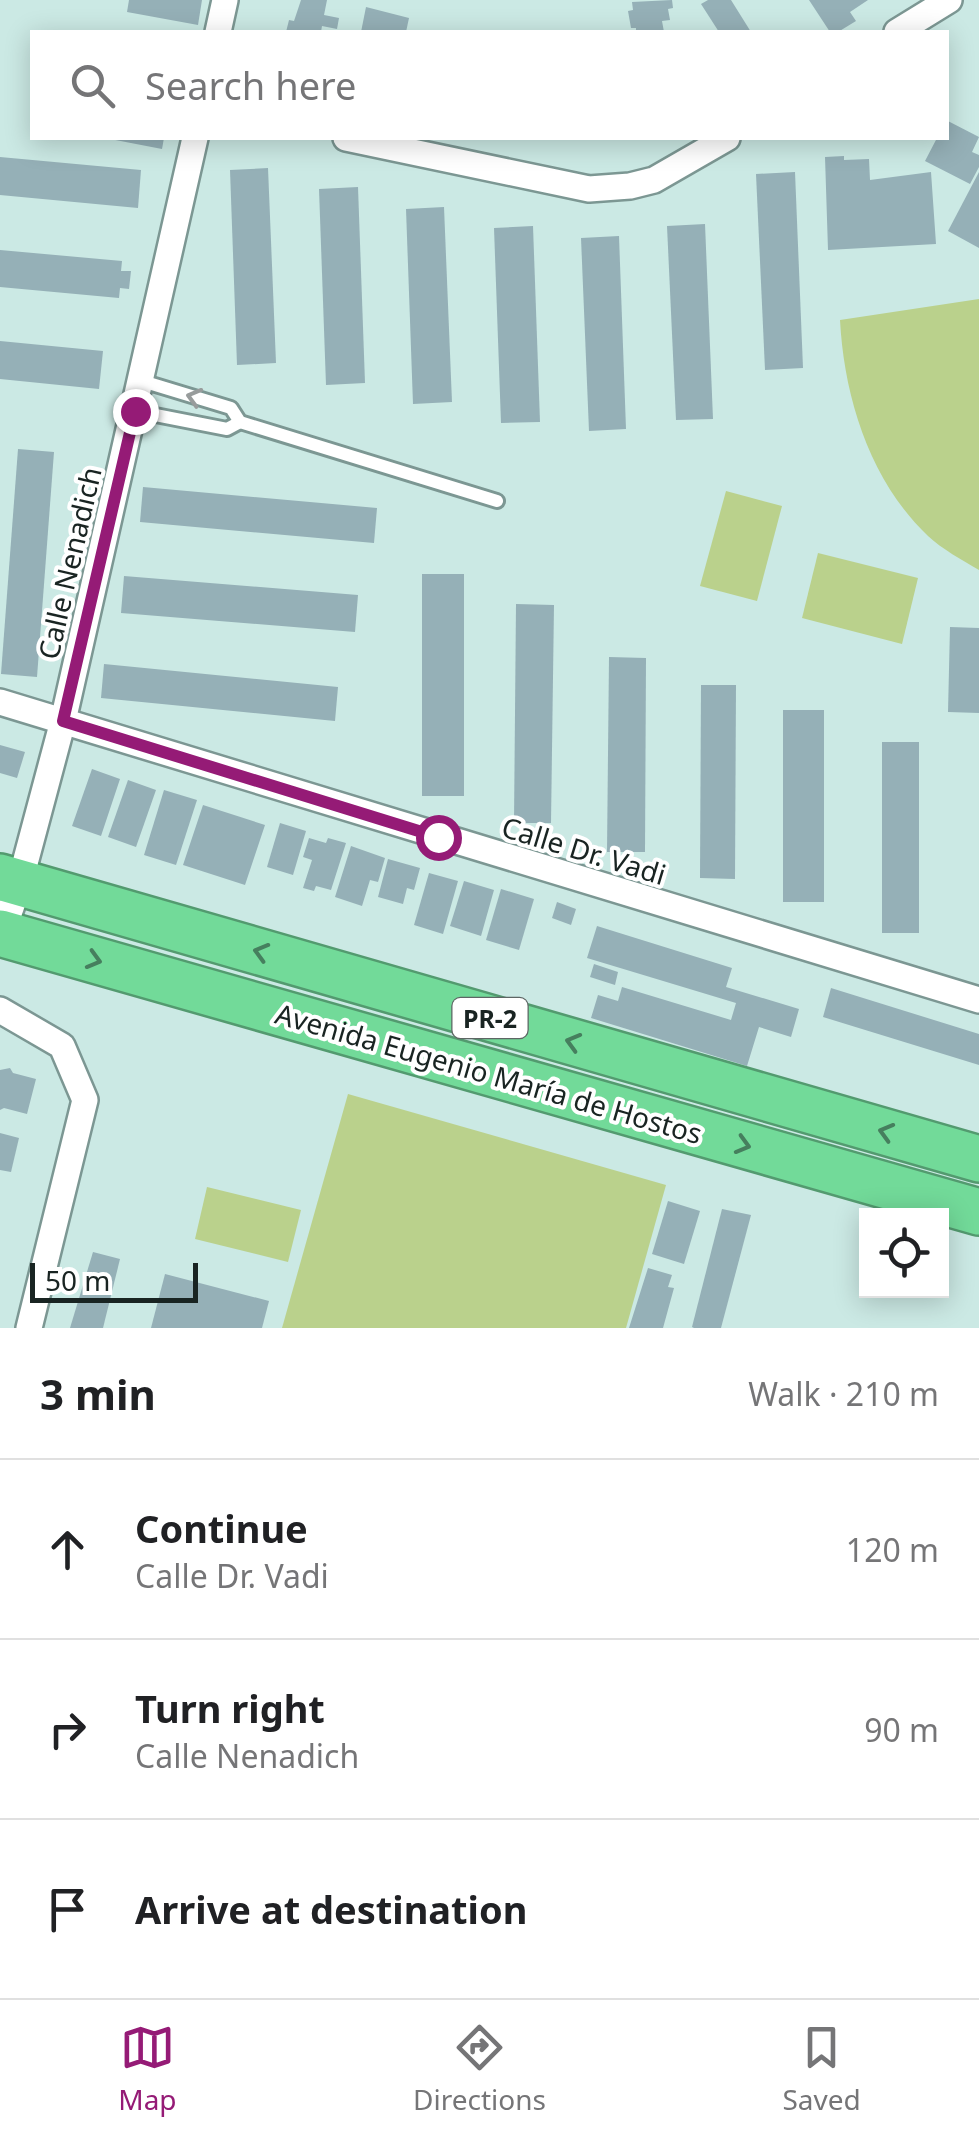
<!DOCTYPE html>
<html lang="en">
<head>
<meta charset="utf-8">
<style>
	body { margin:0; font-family:"Noto Sans",sans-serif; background:#f2f2f2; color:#202124 }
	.controls { position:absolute; right:30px; bottom:30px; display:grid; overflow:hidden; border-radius:0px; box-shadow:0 5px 25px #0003 }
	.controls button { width:90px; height:90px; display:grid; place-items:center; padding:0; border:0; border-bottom:2px solid #e0e0e0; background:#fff; color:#202124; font:50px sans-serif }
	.scale { position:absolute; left:30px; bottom:25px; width:168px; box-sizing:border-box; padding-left:10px; border:5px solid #192422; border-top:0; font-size:28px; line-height:35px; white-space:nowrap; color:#192422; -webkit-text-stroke:8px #fff; paint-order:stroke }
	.stop { position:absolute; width:30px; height:30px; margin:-22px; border:8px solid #951b76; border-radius:50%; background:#fff }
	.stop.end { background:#951b76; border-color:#fff; box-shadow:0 2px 10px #0008 }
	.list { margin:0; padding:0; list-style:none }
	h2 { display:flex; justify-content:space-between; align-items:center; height:130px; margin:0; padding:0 40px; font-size:42px }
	h2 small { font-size:32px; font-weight:400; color:#757577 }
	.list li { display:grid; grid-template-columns:65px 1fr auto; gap:30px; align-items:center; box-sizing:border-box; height:180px; padding:0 40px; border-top:2px solid #e0e0e0 }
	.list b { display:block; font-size:38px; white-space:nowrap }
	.list p { margin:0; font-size:32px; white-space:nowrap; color:#757577 }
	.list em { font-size:32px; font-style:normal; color:#757577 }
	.icon { flex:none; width:55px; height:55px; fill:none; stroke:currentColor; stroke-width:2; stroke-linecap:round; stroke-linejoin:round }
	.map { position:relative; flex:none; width:979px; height:1328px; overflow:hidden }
	.search { position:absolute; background:#fff; box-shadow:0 5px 25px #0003; left:30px; right:30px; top:30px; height:110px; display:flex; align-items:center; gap:25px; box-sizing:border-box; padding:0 35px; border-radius:0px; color:#757577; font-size:38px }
	.sheet { height:670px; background:#fff }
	nav { display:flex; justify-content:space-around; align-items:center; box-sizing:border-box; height:140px; border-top:2px solid #e0e0e0; background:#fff; font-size:28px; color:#757577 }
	nav a { display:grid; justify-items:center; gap:5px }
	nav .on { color:#951b76 }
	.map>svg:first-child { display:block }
	.green { fill:#bad18c }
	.building { fill:#95b0b7 }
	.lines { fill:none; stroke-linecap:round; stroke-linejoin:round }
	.lane-casing { stroke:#7c9793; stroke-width:18 }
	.street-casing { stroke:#7c9793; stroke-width:30 }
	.highway-casing { stroke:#539a6f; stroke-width:50 }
	.lane { stroke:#fff; stroke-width:12 }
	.street { stroke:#fff; stroke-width:25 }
	.highway { stroke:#72da99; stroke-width:45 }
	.oneway { stroke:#989c9c }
	.oneway2 { stroke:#467f5e }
	.route { stroke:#951b76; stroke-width:12 }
	.labels { text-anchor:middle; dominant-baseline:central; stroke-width:8; stroke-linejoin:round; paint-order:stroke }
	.shield { fill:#fff; stroke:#5e6664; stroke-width:2.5 }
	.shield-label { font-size:25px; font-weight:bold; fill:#192422 }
	.street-label { font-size:28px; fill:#192422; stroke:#fff }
</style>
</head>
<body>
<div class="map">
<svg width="979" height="1328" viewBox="0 0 979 1328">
	<rect width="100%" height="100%" fill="#cbe9e4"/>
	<!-- green -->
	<g class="green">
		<path d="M 979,299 L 979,570 C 962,560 942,549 928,536 C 870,481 844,397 840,320 Z"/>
		<polygon points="726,491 782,506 757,601 700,586"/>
		<polygon points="818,553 918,578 902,644 802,618"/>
		<polygon points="348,1094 666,1185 626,1328 282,1328"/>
		<polygon points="207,1187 301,1210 288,1262 195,1239"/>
	</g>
	<!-- building -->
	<g class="building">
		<polygon points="129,0 202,0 198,25 127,12"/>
		<polygon points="301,0 327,0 324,15 339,18 337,29 322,26 321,32 286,32 289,20 294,21"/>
		<polygon points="672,0 673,8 668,9 670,20 662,21 664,32 636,32 636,28 631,28 628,11 633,10 632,2"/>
		<polygon points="708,0 731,0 751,32 719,32 701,4"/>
		<polygon points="809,0 868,0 850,12 856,21 838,32 830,32"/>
		<polygon points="366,7 409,18 406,32 361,32"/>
		<polygon points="946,120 979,137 972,152 979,155 979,167 970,184 925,161 937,138 946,138"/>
		<polygon points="105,138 164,138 162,149"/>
		<polygon points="844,156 844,160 869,159 870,180 931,172 936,244 828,250 825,157"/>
		<polygon points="0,157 141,170 138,208 0,195"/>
		<polygon points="268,168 276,363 237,365 230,170"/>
		<polygon points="795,172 803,368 765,370 756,174"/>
		<polygon points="979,172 979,248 948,231"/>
		<polygon points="358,187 365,383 326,385 319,189"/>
		<polygon points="444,207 452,402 413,404 406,209"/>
		<polygon points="705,224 713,419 676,420 667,226"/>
		<polygon points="533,226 540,422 501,423 494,228"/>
		<polygon points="619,236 626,429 589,431 581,238"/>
		<polygon points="0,250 122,261 121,271 131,271 129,289 120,288 119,298 0,287"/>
		<polygon points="0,341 103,351 99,389 0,379"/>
		<polygon points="18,449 54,452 37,677 1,674"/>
		<polygon points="143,487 377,508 374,543 140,522"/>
		<rect x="422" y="574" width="42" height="222"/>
		<polygon points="124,576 358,595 355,632 121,613"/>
		<polygon points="516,604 554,605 551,823 514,823"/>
		<polygon points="950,627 979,628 979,713 948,712"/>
		<polygon points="609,657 646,658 645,852 607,852"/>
		<polygon points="104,664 338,687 335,721 101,698"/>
		<polygon points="701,685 736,685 735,879 700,878"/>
		<rect x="783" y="710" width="41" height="192"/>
		<rect x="882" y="742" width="37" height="191"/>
		<polygon points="0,745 25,752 17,778 0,773"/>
		<polygon points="92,769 120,779 101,836 72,826"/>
		<polygon points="128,780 156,790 136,847 108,837"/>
		<polygon points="164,790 197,800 176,865 144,855"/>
		<polygon points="203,805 265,825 245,885 183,865"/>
		<polygon points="280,823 306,831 293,875 267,867"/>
		<polygon points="309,838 326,843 328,838 346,843 331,890 316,886 314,891 303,888 312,860 303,857"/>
		<polygon points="351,846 385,858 378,882 370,880 362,906 335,897"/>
		<polygon points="388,859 420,868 414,890 407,888 403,904 378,897"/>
		<polygon points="429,873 458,881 443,934 414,925"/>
		<polygon points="464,881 494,890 481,936 450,926"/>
		<polygon points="501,889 534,899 519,950 486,940"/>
		<polygon points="557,902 576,909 571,925 552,918"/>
		<polygon points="597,926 732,968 726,987 799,1009 791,1037 759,1027 747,1066 591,1018 598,995 618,1001 622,987 731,1020 736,1003 587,958"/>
		<polygon points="594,964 618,972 615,985 590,977"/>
		<polygon points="831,988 979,1034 979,1065 823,1017"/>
		<polygon points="10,1068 13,1073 36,1079 27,1114 4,1108 0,1110 0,1070"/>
		<polygon points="0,1133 19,1138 11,1172 0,1170"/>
		<polygon points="668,1201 700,1211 684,1264 652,1254"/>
		<polygon points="722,1209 751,1215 721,1328 694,1328 692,1327"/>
		<polygon points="93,1252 120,1259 103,1328 70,1328"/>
		<polygon points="648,1268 672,1275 668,1287 674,1288 663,1328 629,1328"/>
		<polygon points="165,1274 269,1301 262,1328 151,1328"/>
	</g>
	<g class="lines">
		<!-- lane casing -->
		<g class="lane-casing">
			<g id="lane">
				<polyline points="142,381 231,408 240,422 497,501"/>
				<polyline points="135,411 227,429 240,422"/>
			</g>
		</g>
		<!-- street casing -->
		<g class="street-casing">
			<g id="street">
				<polyline points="218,32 225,0"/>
				<polyline points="897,32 949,0"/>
				<polyline points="346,138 589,189 630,186 654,180 727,138"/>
				<polyline points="0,702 979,1000"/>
				<polyline points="0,939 20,882 63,721 195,138"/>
				<polyline points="0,1010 62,1046 85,1100 29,1328"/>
			</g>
		</g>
		<!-- highway casing -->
		<g class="highway-casing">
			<g id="highway">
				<polyline points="0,877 979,1159"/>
				<polyline points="0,933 979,1212"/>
			</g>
		</g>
		<!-- lane -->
		<use href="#lane" class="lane"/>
		<!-- street -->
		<use href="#street" class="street"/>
		<!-- highway -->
		<use href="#highway" class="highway"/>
	</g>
	<!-- one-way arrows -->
	<defs><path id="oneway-chevron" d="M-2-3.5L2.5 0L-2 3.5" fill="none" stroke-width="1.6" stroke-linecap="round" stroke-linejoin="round" transform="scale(2.5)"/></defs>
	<use class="oneway" href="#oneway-chevron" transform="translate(194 397) rotate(-164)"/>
	<g class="oneway2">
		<use href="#oneway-chevron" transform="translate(261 952) rotate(-164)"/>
		<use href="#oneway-chevron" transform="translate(94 960) rotate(16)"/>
		<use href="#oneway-chevron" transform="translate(573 1042) rotate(-164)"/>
		<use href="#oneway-chevron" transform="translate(886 1132) rotate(-164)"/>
		<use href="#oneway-chevron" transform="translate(743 1145) rotate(16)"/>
	</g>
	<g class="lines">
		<!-- route -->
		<polyline class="route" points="135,411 63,721 438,837"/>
	</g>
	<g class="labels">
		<!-- shield labels -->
		<rect class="shield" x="452.5" y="998" width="75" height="40" rx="8"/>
		<g class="shield-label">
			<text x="490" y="1018">PR-2</text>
		</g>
		<!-- street labels -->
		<g class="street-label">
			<text transform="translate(69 563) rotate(-77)">Calle Nenadich</text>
			<text transform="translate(584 850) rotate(17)">Calle Dr. Vadi</text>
			<text transform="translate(489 1073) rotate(16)">Avenida Eugenio María de Hostos</text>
		</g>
	</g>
</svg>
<div class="controls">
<button><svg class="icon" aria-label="locate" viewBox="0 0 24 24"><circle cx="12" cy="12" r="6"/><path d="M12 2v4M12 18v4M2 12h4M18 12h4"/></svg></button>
</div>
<div class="scale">50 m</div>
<div class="stop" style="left:438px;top:837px"></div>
<div class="stop end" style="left:135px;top:411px"></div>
<div class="search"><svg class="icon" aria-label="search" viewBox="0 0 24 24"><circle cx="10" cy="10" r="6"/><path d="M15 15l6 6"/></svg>Search here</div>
</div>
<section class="sheet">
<h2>3 min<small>Walk · 210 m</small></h2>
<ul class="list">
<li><svg class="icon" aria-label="ahead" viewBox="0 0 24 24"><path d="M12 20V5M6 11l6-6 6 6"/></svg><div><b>Continue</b><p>Calle Dr. Vadi</p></div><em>120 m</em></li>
<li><svg class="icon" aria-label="right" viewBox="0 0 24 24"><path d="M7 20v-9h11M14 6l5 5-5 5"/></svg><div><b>Turn right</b><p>Calle Nenadich</p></div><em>90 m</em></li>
<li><svg class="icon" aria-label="arrive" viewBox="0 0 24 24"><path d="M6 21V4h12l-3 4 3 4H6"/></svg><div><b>Arrive at destination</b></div></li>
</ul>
</section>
<nav>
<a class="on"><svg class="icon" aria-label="map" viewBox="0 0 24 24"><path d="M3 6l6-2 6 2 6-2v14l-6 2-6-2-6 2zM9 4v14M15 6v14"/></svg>Map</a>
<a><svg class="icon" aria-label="directions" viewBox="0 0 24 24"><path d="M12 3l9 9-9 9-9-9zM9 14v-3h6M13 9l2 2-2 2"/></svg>Directions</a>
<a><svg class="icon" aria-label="saved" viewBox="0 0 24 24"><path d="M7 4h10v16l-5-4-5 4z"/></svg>Saved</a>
</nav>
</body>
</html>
